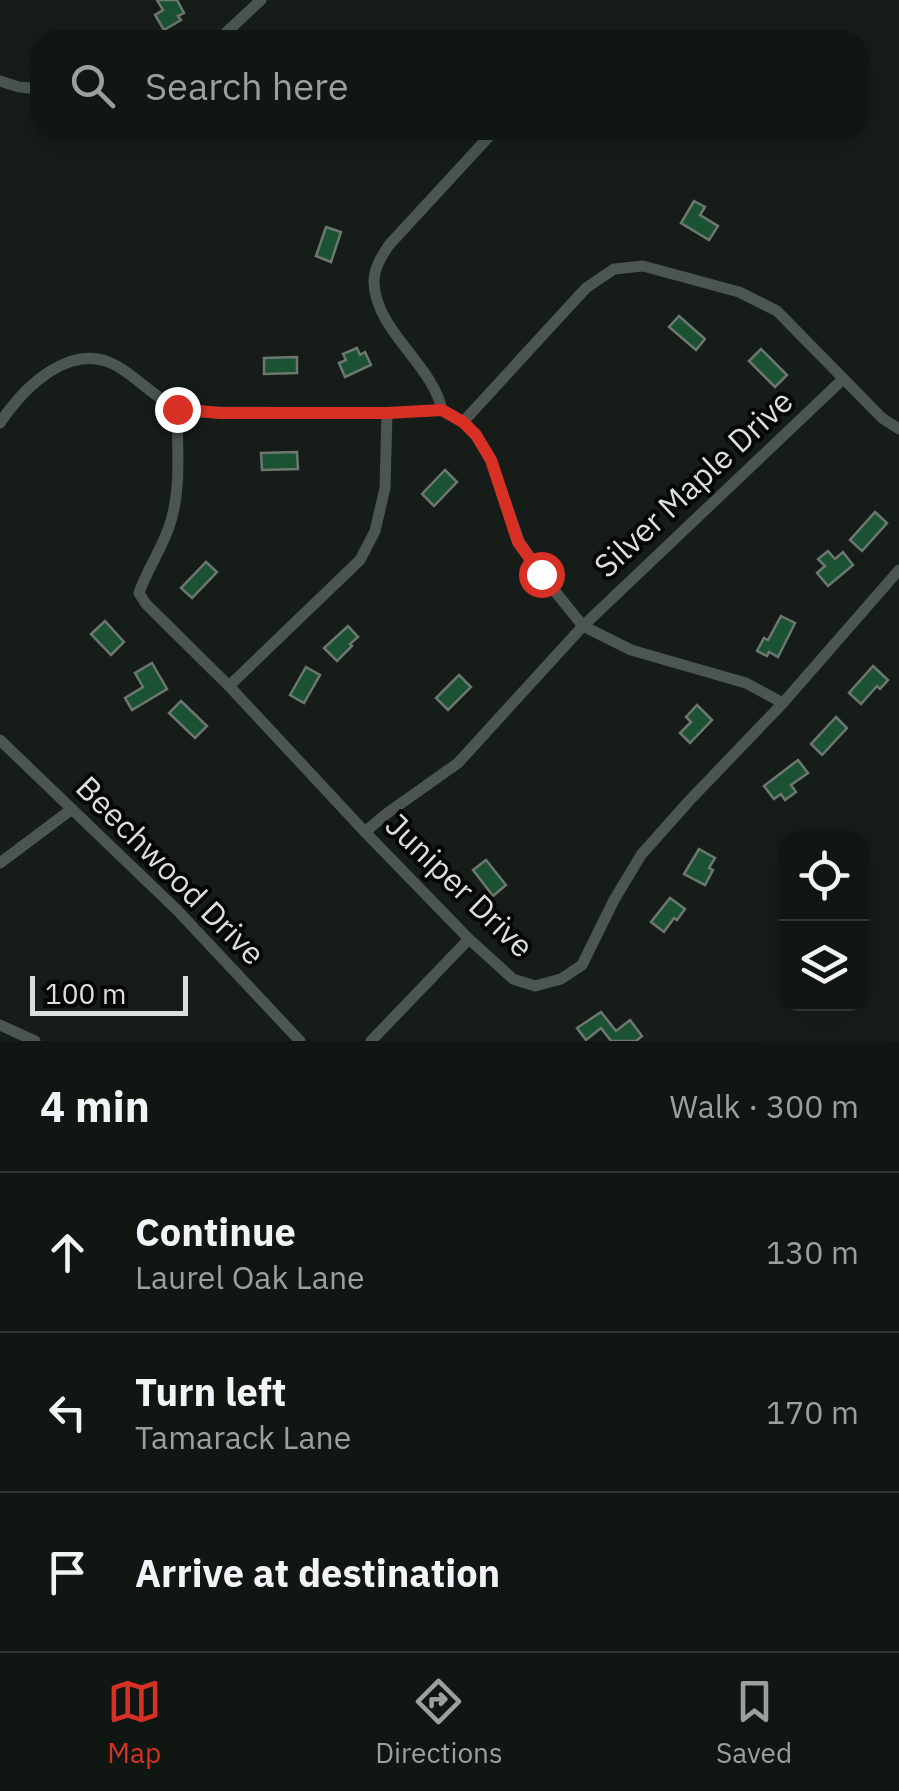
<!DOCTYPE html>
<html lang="en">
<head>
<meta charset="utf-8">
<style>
	body { margin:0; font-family:"IBM Plex Sans",sans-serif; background:#1e2320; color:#f1f3f6 }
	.controls { position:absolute; right:30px; bottom:30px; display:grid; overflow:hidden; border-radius:20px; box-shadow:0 10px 40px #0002 }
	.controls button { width:90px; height:90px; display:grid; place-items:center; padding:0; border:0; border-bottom:2px solid #303532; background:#101612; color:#f1f3f6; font:50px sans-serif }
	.scale { position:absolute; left:30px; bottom:25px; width:158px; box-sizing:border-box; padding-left:10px; border:5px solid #d9dfdb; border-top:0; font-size:28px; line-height:35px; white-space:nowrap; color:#d9dfdb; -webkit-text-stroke:8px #050705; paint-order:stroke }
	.stop { position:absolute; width:30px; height:30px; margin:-22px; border:8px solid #d93025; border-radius:50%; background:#fff }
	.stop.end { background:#d93025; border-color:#fff; box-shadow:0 2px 10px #0008 }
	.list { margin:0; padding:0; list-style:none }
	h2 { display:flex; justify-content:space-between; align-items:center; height:130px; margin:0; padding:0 40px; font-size:42px }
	h2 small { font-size:32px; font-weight:400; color:#9c9f9f }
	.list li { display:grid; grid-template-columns:65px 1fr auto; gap:30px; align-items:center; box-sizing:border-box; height:160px; padding:0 40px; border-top:2px solid #303532 }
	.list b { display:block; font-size:38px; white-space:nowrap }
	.list p { margin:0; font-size:32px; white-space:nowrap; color:#9c9f9f }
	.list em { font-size:32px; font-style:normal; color:#9c9f9f }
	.icon { flex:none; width:55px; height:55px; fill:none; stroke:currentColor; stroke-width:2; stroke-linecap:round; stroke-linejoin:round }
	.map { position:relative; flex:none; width:899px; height:1041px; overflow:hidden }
	.search { position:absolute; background:#101612; box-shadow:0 10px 40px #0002; left:30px; right:30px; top:30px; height:110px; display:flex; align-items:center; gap:25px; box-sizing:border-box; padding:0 35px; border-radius:30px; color:#9c9f9f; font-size:38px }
	.sheet { height:610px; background:#101612 }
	nav { display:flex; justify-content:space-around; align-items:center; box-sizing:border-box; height:140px; border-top:2px solid #303532; background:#101612; font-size:28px; color:#9c9f9f }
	nav a { display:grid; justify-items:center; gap:5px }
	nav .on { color:#d93025 }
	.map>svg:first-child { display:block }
	.building { fill:#1c5234; stroke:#6d7670; stroke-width:2.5 }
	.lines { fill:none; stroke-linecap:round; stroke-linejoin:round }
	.minor { stroke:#4c554f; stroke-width:11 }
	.route { stroke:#d93025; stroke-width:12 }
	.labels { text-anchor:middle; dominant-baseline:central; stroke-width:8; stroke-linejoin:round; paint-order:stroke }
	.street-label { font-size:32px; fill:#d9dfdb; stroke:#050705 }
</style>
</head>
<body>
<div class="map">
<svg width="899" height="1041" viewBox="0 0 899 1041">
	<rect width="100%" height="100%" fill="#161d18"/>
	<!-- building -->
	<g class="building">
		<polygon points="157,0 177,0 184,13 178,16 181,20 164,30 155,15 163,10"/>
		<polygon points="694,201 705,207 700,215 718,226 709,240 681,223"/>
		<polygon points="326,227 341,232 331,262 316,256"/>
		<polygon points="679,316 705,339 696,350 669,327"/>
		<polygon points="357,348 360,355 365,352 371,365 345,377 339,363 346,360 343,354"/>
		<polygon points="761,349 787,375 775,387 749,361"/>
		<polygon points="297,357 297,373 264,374 264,358"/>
		<polygon points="297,452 298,469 262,470 261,453"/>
		<polygon points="445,470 457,482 434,506 422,494"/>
		<polygon points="875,512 887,523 862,551 850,540"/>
		<polygon points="828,551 835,559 843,552 853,565 828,586 817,573 825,566 818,559"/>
		<polygon points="206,562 217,572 192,598 181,588"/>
		<polygon points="781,616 795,623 778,657 769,652 767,656 757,651 764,638 768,640"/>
		<polygon points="105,621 124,642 111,655 91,634"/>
		<polygon points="348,626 358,637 350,644 352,646 337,661 324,648"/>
		<polygon points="152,663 167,689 132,710 125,698 143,687 135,673"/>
		<polygon points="873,666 888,680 880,689 877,686 861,704 849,693"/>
		<polygon points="306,667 320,675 304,703 290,695"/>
		<polygon points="459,675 471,687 448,710 436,698"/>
		<polygon points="181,701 207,726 195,738 169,713"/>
		<polygon points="697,705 712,720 690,743 680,733 691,722 686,717"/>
		<polygon points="836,717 847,728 822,755 811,744"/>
		<polygon points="798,760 808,773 791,785 796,792 785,800 781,794 774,799 764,786"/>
		<polygon points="699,849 715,858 709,868 713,870 705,885 684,874"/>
		<polygon points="486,860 506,885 493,896 473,870"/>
		<polygon points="670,898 685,909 677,920 674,918 664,932 651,922"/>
		<polygon points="601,1012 616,1031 630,1020 642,1036 636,1041 611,1041 601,1028 586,1040 577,1028"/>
	</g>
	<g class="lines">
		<!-- minor -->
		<g class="minor">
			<polyline points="218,40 261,0"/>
			<polyline points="0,81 19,87 40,89"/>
			<path d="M 177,409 C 177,448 182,490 169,527 C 161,550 147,570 139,593 L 146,604 L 229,686 L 365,832 L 469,939 L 513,979 L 535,986 L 561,979 L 582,965 L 614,900 L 641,855 L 689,801 L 783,703 L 899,570"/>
			<path d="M 442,410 C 433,365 375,330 374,282 C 374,268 381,257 389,245 L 495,130"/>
			<polyline points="463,422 476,435 491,460 519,541 541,574 583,626 631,650 746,683 783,703"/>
			<path d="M 0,423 C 24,387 71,340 117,366 C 143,381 161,406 191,412 L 387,413 L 442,410 L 463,422 L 586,288 L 614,269 L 643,266 L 739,292 L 777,311 L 882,418 L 899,429"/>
			<polyline points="229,686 360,560 375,531 385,488 387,413"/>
			<polyline points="0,740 177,910 300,1041"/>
			<polyline points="365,832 386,814 458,763 583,626 842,380"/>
			<polyline points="0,863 72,809"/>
			<polyline points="0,1025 35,1041"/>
			<polyline points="371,1041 469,939"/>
		</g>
	</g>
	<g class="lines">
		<!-- route -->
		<polyline class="route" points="177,409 220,413 387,413 442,410 463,422 476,435 491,460 518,542 541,574"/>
	</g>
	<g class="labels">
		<!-- street labels -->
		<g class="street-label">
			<text transform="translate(693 483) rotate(-43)">Silver Maple Drive</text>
			<text transform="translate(171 870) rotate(45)">Beechwood Drive</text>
			<text transform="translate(460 885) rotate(44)">Juniper Drive</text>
		</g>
	</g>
</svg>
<div class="controls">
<button><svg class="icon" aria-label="locate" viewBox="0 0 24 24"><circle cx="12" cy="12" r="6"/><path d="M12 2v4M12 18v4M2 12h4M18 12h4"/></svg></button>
<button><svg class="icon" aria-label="layers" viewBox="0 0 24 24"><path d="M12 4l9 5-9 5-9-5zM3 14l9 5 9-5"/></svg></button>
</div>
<div class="scale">100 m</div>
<div class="stop" style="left:541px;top:574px"></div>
<div class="stop end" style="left:177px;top:409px"></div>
<div class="search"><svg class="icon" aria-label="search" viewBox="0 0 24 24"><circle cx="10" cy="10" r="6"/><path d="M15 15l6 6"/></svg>Search here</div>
</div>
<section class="sheet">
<h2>4 min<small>Walk · 300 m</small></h2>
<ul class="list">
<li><svg class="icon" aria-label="ahead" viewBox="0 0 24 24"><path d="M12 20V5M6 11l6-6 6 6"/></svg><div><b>Continue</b><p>Laurel Oak Lane</p></div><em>130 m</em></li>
<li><svg class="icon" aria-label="left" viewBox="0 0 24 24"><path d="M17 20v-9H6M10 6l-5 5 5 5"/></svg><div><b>Turn left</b><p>Tamarack Lane</p></div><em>170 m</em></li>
<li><svg class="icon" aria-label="arrive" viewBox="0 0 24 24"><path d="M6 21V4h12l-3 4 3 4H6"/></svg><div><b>Arrive at destination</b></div></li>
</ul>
</section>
<nav>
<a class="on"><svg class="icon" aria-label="map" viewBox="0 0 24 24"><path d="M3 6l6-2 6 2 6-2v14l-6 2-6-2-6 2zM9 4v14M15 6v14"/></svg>Map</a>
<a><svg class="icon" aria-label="directions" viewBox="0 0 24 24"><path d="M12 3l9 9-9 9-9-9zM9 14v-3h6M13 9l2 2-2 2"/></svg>Directions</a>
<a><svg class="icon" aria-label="saved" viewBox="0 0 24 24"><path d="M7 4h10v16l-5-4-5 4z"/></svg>Saved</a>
</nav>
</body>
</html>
